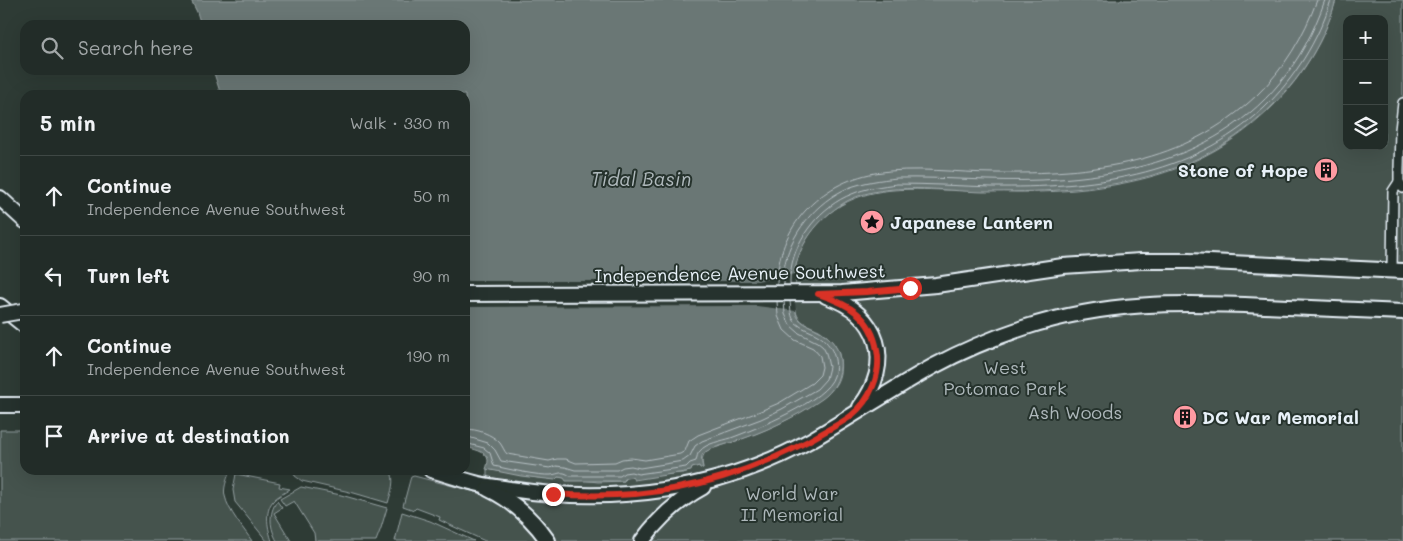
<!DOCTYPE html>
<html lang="en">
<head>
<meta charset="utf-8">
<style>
	body { margin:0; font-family:Mali,sans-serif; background:#2e3834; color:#f1f3f6 }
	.controls { position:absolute; right:15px; top:15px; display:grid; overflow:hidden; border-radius:10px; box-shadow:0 5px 20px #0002 }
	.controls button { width:45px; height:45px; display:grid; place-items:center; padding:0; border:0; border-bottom:1px solid #3f4845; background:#222c28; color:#f1f3f6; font:25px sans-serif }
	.stop { position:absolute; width:15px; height:15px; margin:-11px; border:4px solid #d93025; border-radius:50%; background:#fff }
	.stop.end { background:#d93025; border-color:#fff; box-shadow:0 1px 5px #0008 }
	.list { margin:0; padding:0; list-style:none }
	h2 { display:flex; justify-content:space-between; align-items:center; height:65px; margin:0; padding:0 20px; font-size:21px }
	h2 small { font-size:16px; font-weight:400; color:#a2a7a8 }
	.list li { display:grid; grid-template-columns:32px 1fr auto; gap:15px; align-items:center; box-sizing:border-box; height:80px; padding:0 20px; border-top:1px solid #3f4845 }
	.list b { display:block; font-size:19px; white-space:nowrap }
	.list p { margin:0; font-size:16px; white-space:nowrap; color:#a2a7a8 }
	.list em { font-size:16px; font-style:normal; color:#a2a7a8 }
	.icon { flex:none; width:28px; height:28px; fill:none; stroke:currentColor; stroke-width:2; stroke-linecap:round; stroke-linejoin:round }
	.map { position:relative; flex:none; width:1403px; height:541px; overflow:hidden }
	.search { position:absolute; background:#222c28; box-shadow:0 5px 20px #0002; left:20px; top:20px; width:450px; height:55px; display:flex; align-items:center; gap:12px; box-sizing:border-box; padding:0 18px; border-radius:15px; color:#a2a7a8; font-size:19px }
	.panel { position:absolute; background:#222c28; box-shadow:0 5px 20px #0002; left:20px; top:90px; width:450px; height:385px; border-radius:15px }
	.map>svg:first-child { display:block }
	.green { fill:#45524e; stroke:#96a2a3; fill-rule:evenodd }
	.water { fill:#6b7775; stroke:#9da8a9 }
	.pier { fill:#2e3b35 }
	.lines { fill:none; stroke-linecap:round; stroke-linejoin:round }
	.shore { stroke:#b6c0c4; stroke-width:1 }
	.street-casing { stroke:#e8f1f8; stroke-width:12 }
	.primary-casing { stroke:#e8f1f8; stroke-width:18 }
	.street { stroke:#26332d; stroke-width:9 }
	.primary { stroke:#26332d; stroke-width:14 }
	.primary-bridge-casing { stroke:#e8f1f8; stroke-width:18; stroke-linecap:butt }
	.primary-bridge { stroke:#26332d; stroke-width:14 }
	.route { stroke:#d93025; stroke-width:6 }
	.labels { text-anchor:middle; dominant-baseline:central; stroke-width:4; stroke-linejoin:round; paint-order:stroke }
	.poi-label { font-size:18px; font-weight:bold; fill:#e8f1f8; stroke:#26332d; text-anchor:start }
	.street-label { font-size:18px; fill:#e8f1f8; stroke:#26332d }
	.park-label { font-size:18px; fill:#afb9bc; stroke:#26332d }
	.water-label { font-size:19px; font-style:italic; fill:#b0babd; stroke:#26332d }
</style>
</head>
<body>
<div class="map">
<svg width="1403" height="541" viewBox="0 0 1403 541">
	<rect width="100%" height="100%" fill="#2e3b35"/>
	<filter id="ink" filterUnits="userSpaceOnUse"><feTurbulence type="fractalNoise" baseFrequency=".02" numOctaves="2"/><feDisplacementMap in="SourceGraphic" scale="10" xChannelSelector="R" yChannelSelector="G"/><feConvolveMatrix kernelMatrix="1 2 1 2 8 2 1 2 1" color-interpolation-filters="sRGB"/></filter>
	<g filter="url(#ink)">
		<!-- green -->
		<g class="green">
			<path d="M 1336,0 L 1403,0 L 1403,541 L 540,541 L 534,534 L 539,541 L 485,541 L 439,520 L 440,517 L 416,508 L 414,510 L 403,506 L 410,480 L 411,477 L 414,476 L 476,492 L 487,496 L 487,469 L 538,478 L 555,479 L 557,477 L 598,482 L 624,481 L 625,478 L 683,473 L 690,471 L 692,468 L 699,466 L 703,468 C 702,460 701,456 708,450 C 747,438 787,424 820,399 C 825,396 831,392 834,387 C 842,377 842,362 838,351 C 835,344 826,334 819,330 C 813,327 803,324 799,318 C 794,312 796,303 795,295 C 795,287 795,279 795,271 C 798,247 815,223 835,209 C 869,186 906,189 945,190 C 969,190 992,191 1016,192 C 1068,193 1126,187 1175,169 C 1251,141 1314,78 1336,0 ZM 1347,19 L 1384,19 L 1384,146 L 1347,146 Z"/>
			<path d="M 0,430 L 25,430 L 25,470 L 217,470 L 229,473 C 227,480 223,488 225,496 C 228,511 244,529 252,541 L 0,541 Z"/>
			<path d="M 293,470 L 390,470 C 396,480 391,492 388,503 L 354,493 L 302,481 L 295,476 Z"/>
			<path d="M 236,474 L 280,483 L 279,487 L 290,489 C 285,493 277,496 273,501 C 264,512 268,529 272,541 L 267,541 L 235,502 L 233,490 Z"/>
			<polygon points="301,487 341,495 387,508 381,528 376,541 315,541 314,533 294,501 285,506 280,499"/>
			<path d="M 277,501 L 282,508 L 274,513 L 291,541 L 277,541 C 270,528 268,514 277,501 Z"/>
			<polygon points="402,512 430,521 474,541 395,541"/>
		</g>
		<!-- water -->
		<path class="water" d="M 191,0 L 1336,0 C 1325,39 1303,75 1275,103 C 1194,186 1092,192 983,192 C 941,191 888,181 849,200 C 823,214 799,241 795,271 C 795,279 795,288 795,296 C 796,304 794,313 799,319 C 805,326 817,328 824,334 C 848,350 844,384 822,399 C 795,418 762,433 730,443 C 724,445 707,449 703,454 C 700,458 702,463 703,468 L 700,468 L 699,466 L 692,468 L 691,471 L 634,480 L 632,477 L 625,478 L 624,481 L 566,481 L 564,478 L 558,477 L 555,480 L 521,476 L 486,469 C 487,466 488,463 488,460 C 487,451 472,449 465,447 L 465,95 L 221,95 L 213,70 L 465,70 L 465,25 L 201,25 L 197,12 Z"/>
		<!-- pier -->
		<polygon class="pier" points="795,274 796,311 757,306 465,307 465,281 757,281"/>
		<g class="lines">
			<!-- shore -->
			<g class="shore">
				<path d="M 777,285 C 777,227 819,183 875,173 C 914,166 956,173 996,173 C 1092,174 1184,165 1257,95 C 1284,69 1304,36 1317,0"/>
				<path d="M 784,285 C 784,280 784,275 784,270 C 788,235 817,201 848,188 C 864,182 880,180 897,178 C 945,177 993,182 1041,180 C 1171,175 1280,131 1325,0"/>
				<path d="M 790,285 C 790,280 790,274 791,269 C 796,237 821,206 852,194 C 866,188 882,186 897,184 C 929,184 960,186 992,187 C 1089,188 1190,178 1264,108 C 1295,78 1318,41 1331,0"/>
				<path d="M 465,429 C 477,429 492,434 500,443 C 503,447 504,451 507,454 L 549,461 L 557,459 L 566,459 L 576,463 L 615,462 L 622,459 L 631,458 L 645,460 L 680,454 L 685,451 L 689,441 L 698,435 L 758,412 L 779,403 L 812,383 L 820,375 L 822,367 L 820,356 L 813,348 L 795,340 L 784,330 L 778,316 L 777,301"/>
				<polyline points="465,436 488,443 495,450 501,461 550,468 556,466 565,467 575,470 617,470 623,467 631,466 640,468 683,461 690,456 695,446 702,441 761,419 782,409 817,389 826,379 829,367 826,353 823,347 817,342 799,333 790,325 785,314 784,301"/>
				<path d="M 465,443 L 484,448 L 490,453 L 494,466 C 508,469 538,476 551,475 C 560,474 562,470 570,476 L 620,476 L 624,473 L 631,472 L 638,474 L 686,467 L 690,463 L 696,461 C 697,458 697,453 700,451 C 706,443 722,441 731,438 C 755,429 827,401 834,376 C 839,361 832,344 819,336 C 812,331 802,329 796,323 C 790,317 791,309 790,301"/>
			</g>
			<!-- street casing -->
			<g class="street-casing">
				<g id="street">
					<polyline points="1403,103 1400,130 1399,171 1399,182 1403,188"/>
					<polyline points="1392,271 1393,191 1399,182"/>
				</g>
			</g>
			<!-- primary casing -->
			<g class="primary-casing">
				<g id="primary">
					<polyline points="0,198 25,221"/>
					<polyline points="465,294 842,293 936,285 1063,266 1141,261 1189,261 1403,271"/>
					<path d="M 826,296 C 880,314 894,362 860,407"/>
					<polyline points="0,306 25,326"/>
					<polyline points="0,405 25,405"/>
					<path d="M 431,470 C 445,474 460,479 475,483 C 486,486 499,487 510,489 C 614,505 720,491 811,440 C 853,416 892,389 934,366 C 962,351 993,338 1023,328 C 1106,301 1180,302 1265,306 C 1311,308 1357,310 1403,312"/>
					<path d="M 488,489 C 513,501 532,518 548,541"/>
					<path d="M 642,541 C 658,519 679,500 703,487"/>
				</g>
			</g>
			<!-- street -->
			<use href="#street" class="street"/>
			<!-- primary -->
			<use href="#primary" class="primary"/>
			<!-- primary-bridge casing -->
			<g class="primary-bridge-casing">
				<polyline id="primary-bridge" points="0,315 23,311"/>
			</g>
			<!-- primary-bridge -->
			<use href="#primary-bridge" class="primary-bridge"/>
		</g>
	</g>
	<g class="lines" filter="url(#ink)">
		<!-- route -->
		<path class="route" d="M 553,494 C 595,497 637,496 678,488 C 731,478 780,458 826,431 C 835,426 845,421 852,415 C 870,400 882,374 877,350 C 871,316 849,304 818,294 L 867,292 L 910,288"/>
	</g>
	<!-- icons -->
	<defs>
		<g id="building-disc" transform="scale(1.25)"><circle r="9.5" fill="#ff9aa2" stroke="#26332d"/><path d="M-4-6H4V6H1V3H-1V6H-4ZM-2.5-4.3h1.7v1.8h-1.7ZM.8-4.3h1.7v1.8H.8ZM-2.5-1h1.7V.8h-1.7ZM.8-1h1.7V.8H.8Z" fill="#111"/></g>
		<g id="sight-disc" transform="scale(1.25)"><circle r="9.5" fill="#ff9aa2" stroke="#26332d"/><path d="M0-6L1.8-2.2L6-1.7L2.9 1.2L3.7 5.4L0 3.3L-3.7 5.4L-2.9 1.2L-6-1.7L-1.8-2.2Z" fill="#111"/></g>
	</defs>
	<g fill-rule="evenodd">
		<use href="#building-disc" x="1326" y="170"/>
		<use href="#sight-disc" x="872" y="222"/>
		<use href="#building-disc" x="1185" y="417"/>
	</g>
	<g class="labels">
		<!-- poi labels -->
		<g class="poi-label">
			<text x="1308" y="170" text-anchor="end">Stone of Hope</text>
			<text x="890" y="222">Japanese Lantern</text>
			<text x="1202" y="417">DC War Memorial</text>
		</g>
		<!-- street labels -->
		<g class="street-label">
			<text transform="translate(740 273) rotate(-1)">Independence Avenue Southwest</text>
		</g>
		<!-- park labels -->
		<g class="park-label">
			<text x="1005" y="367">West<tspan x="1005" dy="21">Potomac Park</tspan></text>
			<text x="1075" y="412">Ash Woods</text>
			<text x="792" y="493">World War<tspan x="792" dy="21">II Memorial</tspan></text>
		</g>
		<!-- water labels -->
		<g class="water-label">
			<text x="641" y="178">Tidal Basin</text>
		</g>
	</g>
</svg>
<div class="controls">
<button>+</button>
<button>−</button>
<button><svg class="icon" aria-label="layers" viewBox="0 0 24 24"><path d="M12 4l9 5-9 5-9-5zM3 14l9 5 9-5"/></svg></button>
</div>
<div class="stop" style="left:910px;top:288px"></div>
<div class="stop end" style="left:553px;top:494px"></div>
<div class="search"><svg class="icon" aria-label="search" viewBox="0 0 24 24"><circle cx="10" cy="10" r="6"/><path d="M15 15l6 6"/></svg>Search here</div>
<section class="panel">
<h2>5 min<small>Walk · 330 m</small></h2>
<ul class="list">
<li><svg class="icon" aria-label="ahead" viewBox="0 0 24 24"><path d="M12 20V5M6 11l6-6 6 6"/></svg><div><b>Continue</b><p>Independence Avenue Southwest</p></div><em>50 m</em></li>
<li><svg class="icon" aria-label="left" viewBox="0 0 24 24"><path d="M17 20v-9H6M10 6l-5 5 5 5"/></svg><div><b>Turn left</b></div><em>90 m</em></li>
<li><svg class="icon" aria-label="ahead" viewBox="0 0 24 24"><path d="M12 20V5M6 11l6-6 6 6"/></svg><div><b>Continue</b><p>Independence Avenue Southwest</p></div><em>190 m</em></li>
<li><svg class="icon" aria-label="arrive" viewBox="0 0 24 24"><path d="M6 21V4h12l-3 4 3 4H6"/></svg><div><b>Arrive at destination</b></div></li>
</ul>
</section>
</div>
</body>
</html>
